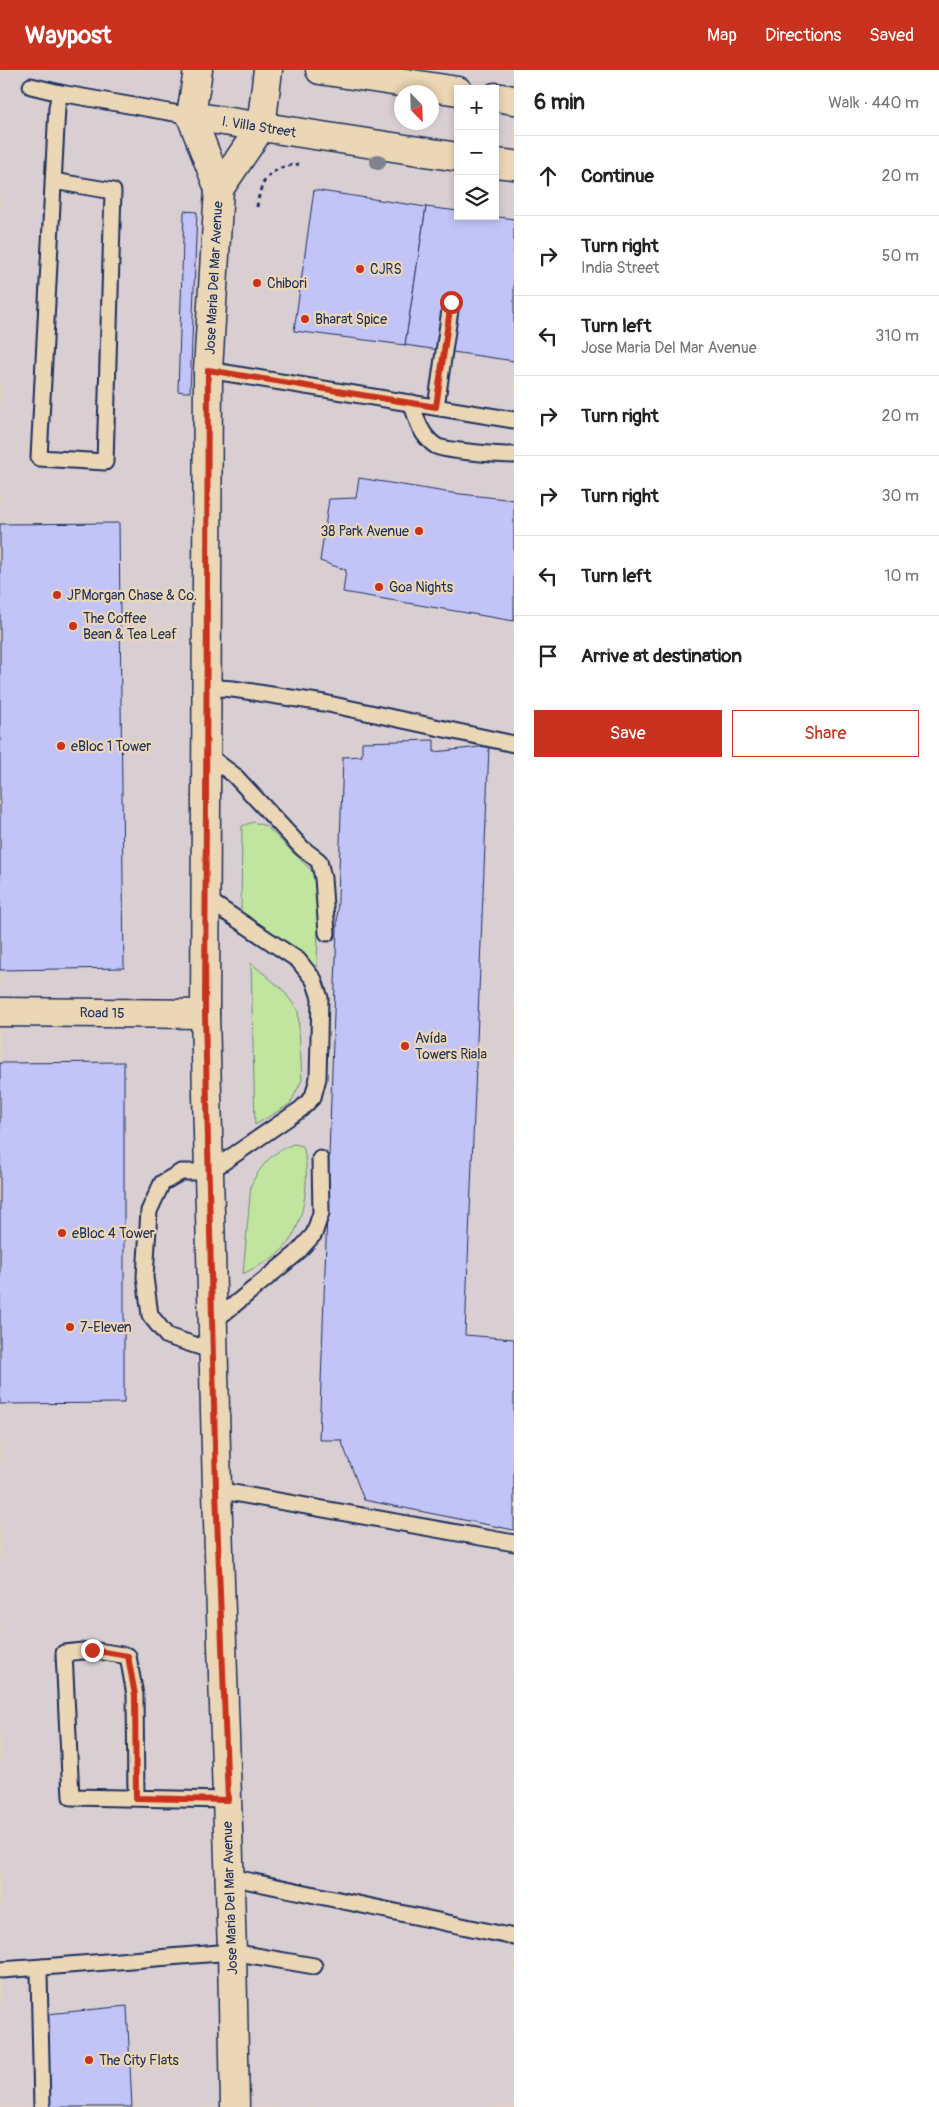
<!DOCTYPE html>
<html lang="en">
<head>
<meta charset="utf-8">
<style>
	body { margin:0; font-family:Pangolin,sans-serif; background:#f2f2f2; color:#222 }
	.controls { position:absolute; right:15px; top:15px; display:grid; overflow:hidden; border-radius:0px; box-shadow:0 2px 8px #0003 }
	.controls button { width:45px; height:45px; display:grid; place-items:center; padding:0; border:0; border-bottom:1px solid #e0e0e0; background:#fff; color:#222; font:25px sans-serif }
	.compass { position:absolute; left:394px; top:15px; width:45px; height:45px; border-radius:50%; background:#fff; box-shadow:0 2px 8px #0003; rotate:157deg }
	.stop { position:absolute; width:15px; height:15px; margin:-11px; border:4px solid #c8321e; border-radius:50%; background:#fff }
	.stop.end { background:#c8321e; border-color:#fff; box-shadow:0 1px 5px #0008 }
	.list { margin:0; padding:0; list-style:none }
	h2 { display:flex; justify-content:space-between; align-items:center; height:65px; margin:0; padding:0 20px; font-size:21px }
	h2 small { font-size:16px; font-weight:400; color:#767676 }
	.list li { display:grid; grid-template-columns:32px 1fr auto; gap:15px; align-items:center; box-sizing:border-box; height:80px; padding:0 20px; border-top:1px solid #e0e0e0 }
	.list b { display:block; font-size:19px; white-space:nowrap }
	.list p { margin:0; font-size:16px; white-space:nowrap; color:#767676 }
	.list em { font-size:16px; font-style:normal; color:#767676 }
	.actions { display:flex; gap:10px; padding:15px 20px }
	.actions a { flex:1; padding:11px 0; border:1px solid #c8321e; border-radius:0px; text-align:center; font-size:18px; color:#c8321e }
	.actions .main { background:#c8321e; color:#fff }
	.icon { flex:none; width:28px; height:28px; fill:none; stroke:currentColor; stroke-width:2; stroke-linecap:round; stroke-linejoin:round }
	.map { position:relative; flex:none; width:514px; height:2037px; overflow:hidden }
	header { display:flex; align-items:center; gap:30px; box-sizing:border-box; height:70px; padding:0 25px; background:#c8321e; color:#fff }
	header strong { font-size:24px }
	nav { display:flex; gap:28px; margin-inline-start:auto; font-size:18px }
	main { display:flex }
	aside { flex:1; background:#fff }
	.map>svg:first-child { display:block }
	.built { fill:#d9ced2; fill-rule:evenodd }
	.green { fill:#c1e59e; stroke:#6e8a7e }
	.building { fill:#c2c4f7; stroke:#1b2f5e }
	.lines { fill:none; stroke-linecap:round; stroke-linejoin:round }
	.service-casing { stroke:#1b2f5e; stroke-width:19 }
	.tertiary-casing { stroke:#1b2f5e; stroke-width:31 }
	.path { stroke:#1b2f5e; stroke-width:3; stroke-dasharray:4 4; stroke-linecap:butt }
	.service { stroke:#ebd6b5; stroke-width:15 }
	.tertiary { stroke:#ebd6b5; stroke-width:28 }
	.tree { fill:#7e828e }
	.route { stroke:#c8321e; stroke-width:6 }
	.poi-dot { fill:#c8321e; stroke:#ebd6b5; stroke-width:2 }
	.labels { text-anchor:middle; dominant-baseline:central; stroke-width:4.5; stroke-linejoin:round; paint-order:stroke }
	.street-label { font-size:14px; fill:#1b2f5e; stroke:#ebd6b5 }
	.poi-label { font-size:14px; fill:#1b2f5e; stroke:#ebd6b5; text-anchor:start }
</style>
</head>
<body>
<header>
<strong>Waypost</strong>
<nav><a>Map</a><a>Directions</a><a>Saved</a></nav>
</header>
<main>
<div class="map">
<svg width="514" height="2037" viewBox="0 0 514 2037">
	<rect width="100%" height="100%" fill="#e3d2c2"/>
	<filter id="ink" filterUnits="userSpaceOnUse"><feTurbulence type="fractalNoise" baseFrequency=".02" numOctaves="2"/><feDisplacementMap in="SourceGraphic" scale="10" xChannelSelector="R" yChannelSelector="G"/><feConvolveMatrix kernelMatrix="1 2 1 2 8 2 1 2 1" color-interpolation-filters="sRGB"/></filter>
	<g filter="url(#ink)">
		<!-- built -->
		<path class="built" d="M 0,0 L 514,0 L 514,2037 L 0,2037 ZM 458,19 L 495,19 L 495,146 L 458,146 ZM 402,22 L 432,22 L 432,52 L 402,52 Z"/>
		<!-- green -->
		<g class="green">
			<polygon points="253,752 266,756 316,805 319,816 317,899 241,845 242,756"/>
			<polygon points="251,893 282,919 298,940 302,1010 290,1034 255,1055"/>
			<path d="M 294,1074 L 303,1076 C 311,1105 305,1161 280,1182 C 270,1191 255,1197 243,1204 L 251,1115 C 260,1096 274,1080 294,1074 Z"/>
		</g>
		<!-- building -->
		<g class="building">
			<polygon points="314,120 426,137 405,275 294,261"/>
			<polygon points="426,137 458,141 458,146 492,146 514,149 514,291 405,275"/>
			<polygon points="184,141 197,142 190,322 184,322 178,321"/>
			<polygon points="359,408 452,423 514,430 514,551 343,522 346,500 320,491 329,429 356,428"/>
			<polygon points="119,453 124,898 0,900 0,454"/>
			<polygon points="434,670 434,682 489,676 465,1265 514,1269 514,1460 364,1430 341,1370 319,1370 343,687 362,686 362,672"/>
			<polygon points="124,992 124,1333 0,1334 0,993"/>
			<polygon points="127,1936 132,2037 49,2037 47,1944"/>
		</g>
		<g class="lines">
			<!-- service casing -->
			<g class="service-casing">
				<g id="service">
					<polyline points="31,16 60,23 191,46"/>
					<polyline points="53,111 113,121 105,392 39,388 57,37 60,23"/>
					<polyline points="208,300 514,350"/>
					<path d="M 412,333 C 416,349 421,366 436,376 C 445,381 501,385 514,385"/>
					<polyline points="436,337 451,233"/>
					<polyline points="206,617 233,619 324,633 514,674"/>
					<polyline points="206,684 234,705 302,778 319,791 323,808 327,863"/>
					<polyline points="205,828 298,890 314,910 320,928 318,1008 313,1027 301,1039 209,1102 181,1102 162,1113 149,1141 145,1207 150,1245 167,1266 213,1281"/>
					<polyline points="213,1252 296,1184 314,1164 321,1143 320,1089"/>
					<polyline points="217,1420 514,1473"/>
					<polyline points="136,1728 135,1625 128,1586 92,1580 64,1583 71,1727 228,1730"/>
					<polyline points="230,1807 514,1867"/>
					<polyline points="1,1900 43,1897"/>
					<polyline points="42,2037 39,1903 43,1897 232,1882 314,1896"/>
				</g>
			</g>
			<!-- tertiary casing -->
			<g class="tertiary-casing">
				<g id="tertiary">
					<polyline points="198,0 191,46 219,119 208,300 205,944 217,1420 232,1882 235,2037"/>
					<polyline points="320,0 458,21"/>
					<polyline points="495,27 514,30"/>
					<polyline points="191,46 458,87"/>
					<polyline points="495,93 514,95"/>
					<polyline points="219,119 261,57 268,0"/>
					<polyline points="0,942 205,944"/>
				</g>
			</g>
			<!-- path -->
			<path class="path" d="M 257,137 C 261,108 269,98 299,94"/>
			<!-- service -->
			<use href="#service" class="service"/>
			<!-- tertiary -->
			<use href="#tertiary" class="tertiary"/>
		</g>
		<!-- trees -->
		<circle class="tree" cx="378" cy="92" r="8"/>
	</g>
	<g class="lines" filter="url(#ink)">
		<!-- route -->
		<polyline class="route" points="92,1580 128,1586 135,1625 136,1728 228,1730 216,1420 205,944 208,300 436,337 451,232"/>
	</g>
	<!-- markers -->
	<g class="poi-dot">
		<circle cx="360" cy="199" r="5"/>
		<circle cx="257" cy="213" r="5"/>
		<circle cx="305" cy="249" r="5"/>
		<circle cx="419" cy="461" r="5"/>
		<circle cx="379" cy="517" r="5"/>
		<circle cx="57" cy="525" r="5"/>
		<circle cx="73" cy="556" r="5"/>
		<circle cx="61" cy="676" r="5"/>
		<circle cx="405" cy="976" r="5"/>
		<circle cx="62" cy="1163" r="5"/>
		<circle cx="70" cy="1257" r="5"/>
		<circle cx="89" cy="1990" r="5"/>
	</g>
	<g class="labels">
		<!-- street labels -->
		<g class="street-label">
			<text transform="translate(259 57) rotate(9)">I. Villa Street</text>
			<text transform="translate(214 208) rotate(-87)">Jose Maria Del Mar Avenue</text>
			<text transform="translate(102 943) rotate(1)">Road 15</text>
			<text transform="translate(230 1828) rotate(-92)">Jose Maria Del Mar Avenue</text>
		</g>
		<!-- poi labels -->
		<g class="poi-label">
			<text x="370" y="199">CJRS</text>
			<text x="267" y="213">Chibori</text>
			<text x="315" y="249">Bharat Spice</text>
			<text x="409" y="461" text-anchor="end">38 Park Avenue</text>
			<text x="389" y="517">Goa Nights</text>
			<text x="67" y="525">JPMorgan Chase &amp; Co.</text>
			<text x="83" y="548">The Coffee<tspan x="83" dy="16">Bean &amp; Tea Leaf</tspan></text>
			<text x="71" y="676">eBloc 1 Tower</text>
			<text x="415" y="968">Avída<tspan x="415" dy="16">Towers Riala</tspan></text>
			<text x="72" y="1163">eBloc 4 Tower</text>
			<text x="80" y="1257">7-Eleven</text>
			<text x="99" y="1990">The City Flats</text>
		</g>
	</g>
</svg>
<div class="controls">
<button>+</button>
<button>−</button>
<button><svg class="icon" aria-label="layers" viewBox="0 0 24 24"><path d="M12 4l9 5-9 5-9-5zM3 14l9 5 9-5"/></svg></button>
</div>
<svg class="compass" viewBox="-18 -18 36 36"><path d="M0-13l5 13h-10z" fill="#e53935"/><path d="M0 13l5-13h-10z" fill="#767676"/></svg>
<div class="stop" style="left:451px;top:232px"></div>
<div class="stop end" style="left:92px;top:1580px"></div>
</div>
<aside>
<h2>6 min<small>Walk · 440 m</small></h2>
<ul class="list">
<li><svg class="icon" aria-label="ahead" viewBox="0 0 24 24"><path d="M12 20V5M6 11l6-6 6 6"/></svg><div><b>Continue</b></div><em>20 m</em></li>
<li><svg class="icon" aria-label="right" viewBox="0 0 24 24"><path d="M7 20v-9h11M14 6l5 5-5 5"/></svg><div><b>Turn right</b><p>India Street</p></div><em>50 m</em></li>
<li><svg class="icon" aria-label="left" viewBox="0 0 24 24"><path d="M17 20v-9H6M10 6l-5 5 5 5"/></svg><div><b>Turn left</b><p>Jose Maria Del Mar Avenue</p></div><em>310 m</em></li>
<li><svg class="icon" aria-label="right" viewBox="0 0 24 24"><path d="M7 20v-9h11M14 6l5 5-5 5"/></svg><div><b>Turn right</b></div><em>20 m</em></li>
<li><svg class="icon" aria-label="right" viewBox="0 0 24 24"><path d="M7 20v-9h11M14 6l5 5-5 5"/></svg><div><b>Turn right</b></div><em>30 m</em></li>
<li><svg class="icon" aria-label="left" viewBox="0 0 24 24"><path d="M17 20v-9H6M10 6l-5 5 5 5"/></svg><div><b>Turn left</b></div><em>10 m</em></li>
<li><svg class="icon" aria-label="arrive" viewBox="0 0 24 24"><path d="M6 21V4h12l-3 4 3 4H6"/></svg><div><b>Arrive at destination</b></div></li>
</ul>
<div class="actions"><a class="main">Save</a><a>Share</a></div>
</aside>
</main>
</body>
</html>
